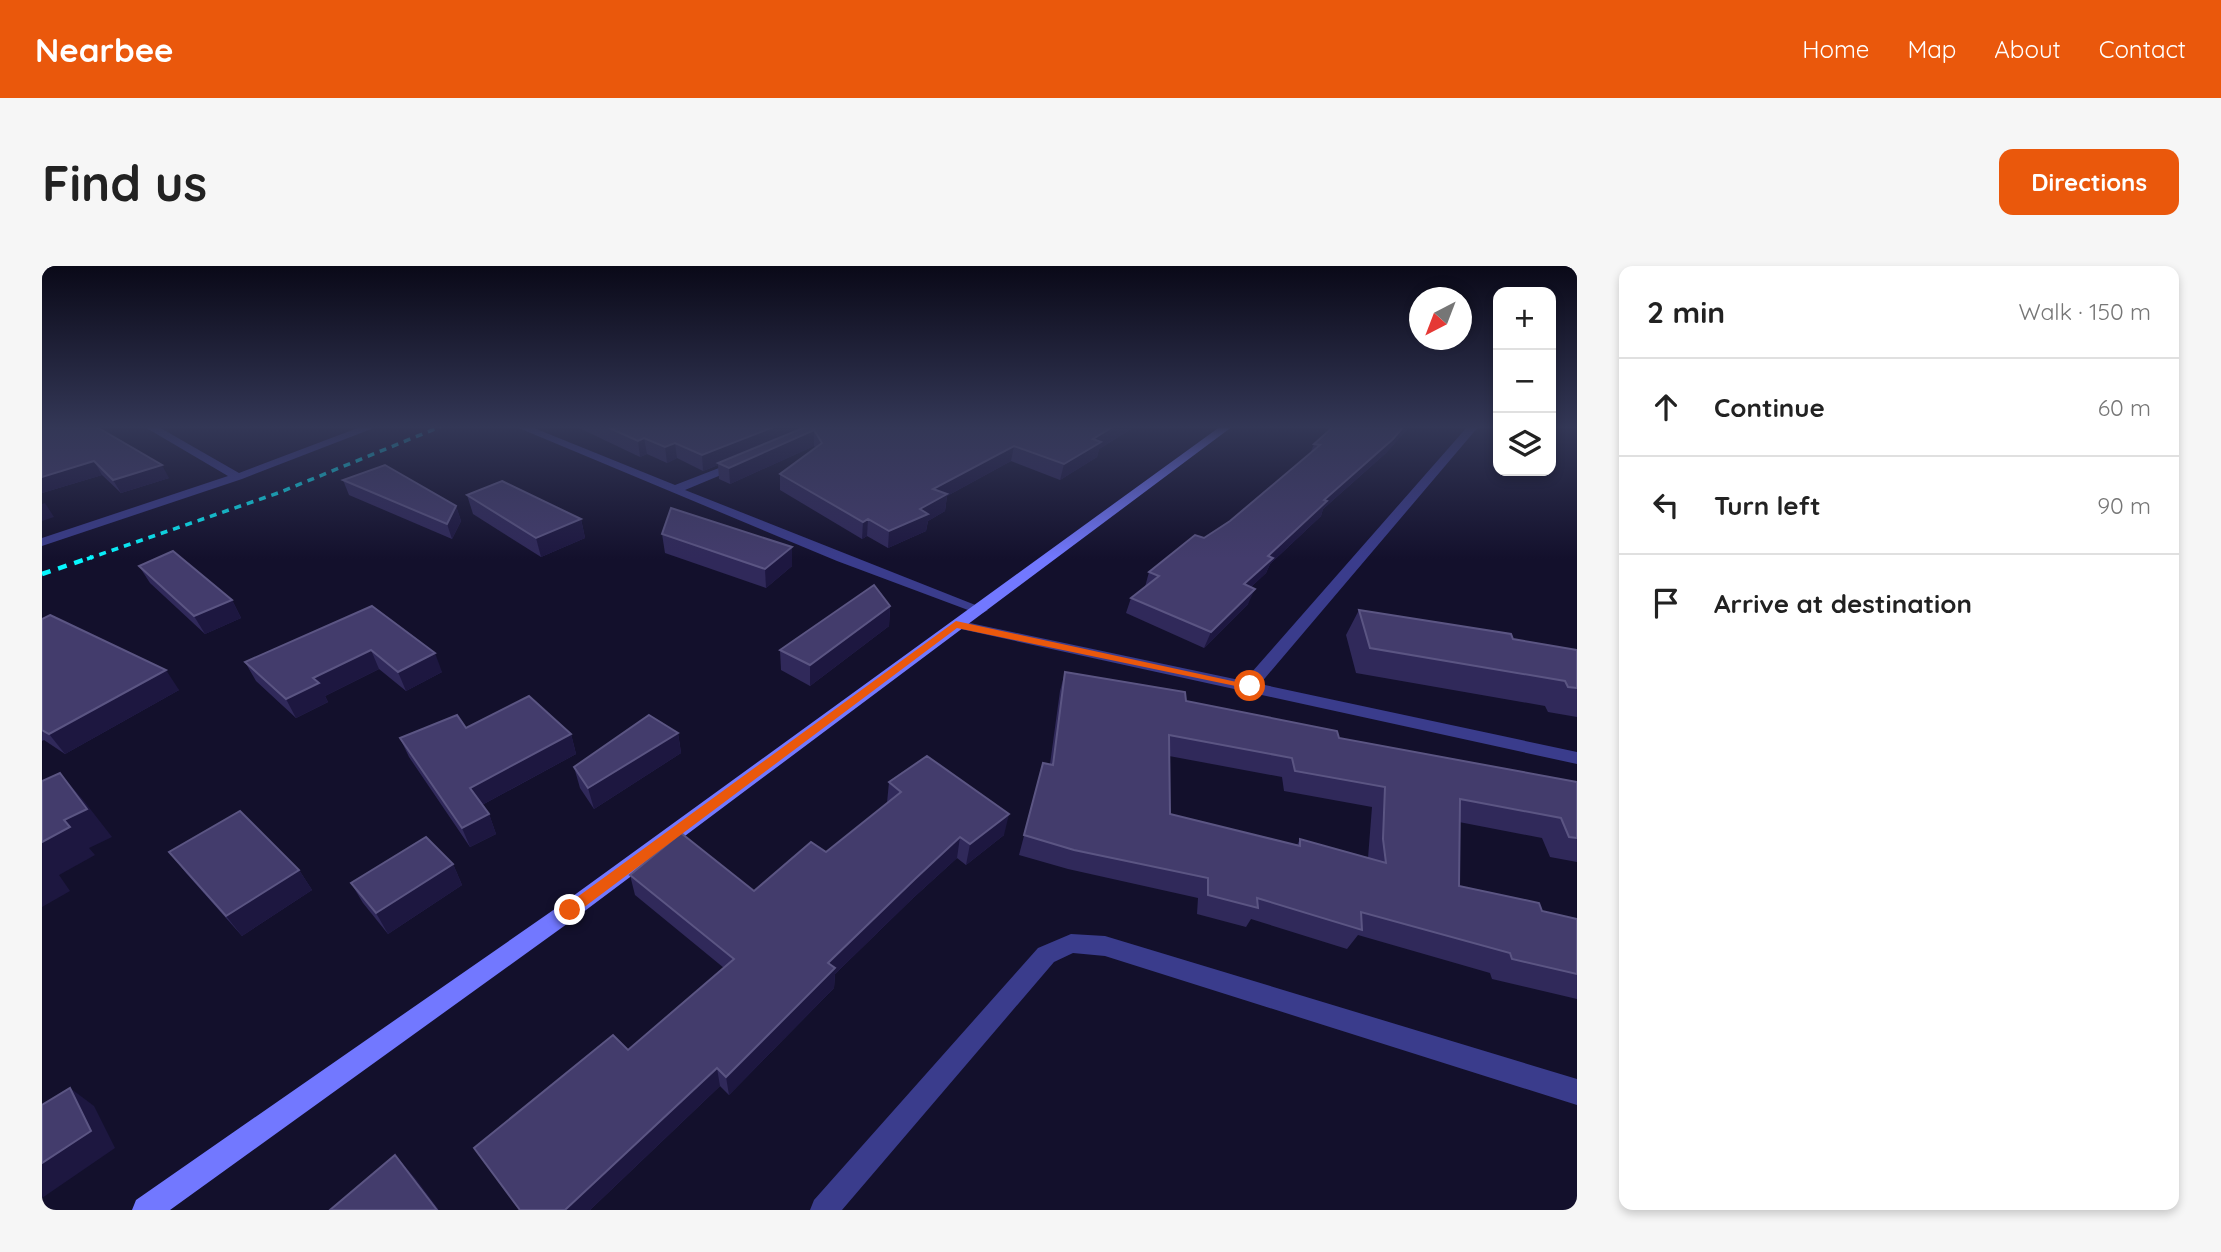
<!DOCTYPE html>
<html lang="en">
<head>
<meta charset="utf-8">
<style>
	body { margin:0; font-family:Quicksand,sans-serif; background:#f6f6f6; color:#222 }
	.controls { position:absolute; right:21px; top:21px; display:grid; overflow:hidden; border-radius:14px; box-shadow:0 4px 10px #0003 }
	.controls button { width:63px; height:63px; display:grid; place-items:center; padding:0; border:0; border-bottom:2px solid #e0e0e0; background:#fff; color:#222; font:35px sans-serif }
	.compass { position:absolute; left:1367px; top:21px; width:63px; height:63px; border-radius:50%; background:#fff; box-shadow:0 4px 10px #0003; rotate:222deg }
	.stop { position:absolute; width:21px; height:21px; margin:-16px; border:5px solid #ea580c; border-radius:50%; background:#fff }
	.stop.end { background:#ea580c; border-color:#fff; box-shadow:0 2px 7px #0008 }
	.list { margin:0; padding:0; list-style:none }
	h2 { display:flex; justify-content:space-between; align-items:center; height:91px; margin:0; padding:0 28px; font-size:30px }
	h2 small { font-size:23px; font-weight:400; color:#767676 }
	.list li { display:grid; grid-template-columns:46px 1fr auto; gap:21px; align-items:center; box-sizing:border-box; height:98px; padding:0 28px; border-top:2px solid #e0e0e0 }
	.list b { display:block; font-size:26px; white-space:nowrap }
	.list em { font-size:23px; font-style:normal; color:#767676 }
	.icon { flex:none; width:38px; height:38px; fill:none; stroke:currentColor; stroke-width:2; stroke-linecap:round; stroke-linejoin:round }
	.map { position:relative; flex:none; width:1535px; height:944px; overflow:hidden; border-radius:14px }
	header { display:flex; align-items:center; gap:42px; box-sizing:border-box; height:98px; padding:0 35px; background:#ea580c; color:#fff }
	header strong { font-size:33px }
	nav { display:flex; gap:38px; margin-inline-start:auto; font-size:24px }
	.intro { display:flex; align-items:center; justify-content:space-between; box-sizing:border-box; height:168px; padding:0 42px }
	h1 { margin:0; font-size:49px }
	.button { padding:18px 32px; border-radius:14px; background:#ea580c; color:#fff; font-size:24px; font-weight:700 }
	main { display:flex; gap:42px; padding:0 42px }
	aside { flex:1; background:#fff; border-radius:14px; box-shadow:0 4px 10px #0003 }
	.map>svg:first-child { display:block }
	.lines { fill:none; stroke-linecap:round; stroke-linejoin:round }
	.street { fill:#3a3c8c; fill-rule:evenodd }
	.secondary { fill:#7278ff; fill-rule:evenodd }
	.rail-far1 { stroke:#07f6ff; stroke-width:3.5; stroke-dasharray:7 6; stroke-linecap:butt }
	.rail { stroke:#07f6ff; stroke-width:4.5; stroke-dasharray:9 8; stroke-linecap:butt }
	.wall { fill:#30295a; fill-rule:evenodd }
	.shaded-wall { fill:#1d1740 }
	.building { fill:#433c6c; stroke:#5b5583; stroke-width:2; fill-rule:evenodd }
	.route { fill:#ea580c }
</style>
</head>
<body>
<header>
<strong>Nearbee</strong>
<nav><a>Home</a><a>Map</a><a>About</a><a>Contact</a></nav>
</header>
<div class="intro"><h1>Find us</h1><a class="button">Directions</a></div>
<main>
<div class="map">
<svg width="1535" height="944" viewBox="0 0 1535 944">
	<rect width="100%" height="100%" fill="#13102c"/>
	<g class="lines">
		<!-- street -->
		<g class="street">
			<polygon points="101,160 115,160 197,207 321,160 337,160 200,213 0,280 0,272 186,210"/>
			<polygon points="472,160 487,160 633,219 695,195 703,195 703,199 643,224 946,344 939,348 934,347 795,295"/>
			<polygon points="1426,160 1437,160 1218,418 1535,486 1535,498 914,362 907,358 914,354 1202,415"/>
			<polygon points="1029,668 1063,670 1535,813 1535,839 1063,690 1031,687 1012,696 800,944 768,944 772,934 996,682"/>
		</g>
		<!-- secondary -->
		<polygon class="secondary" points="1179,160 1191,160 536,650 128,944 90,944 94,934 520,638"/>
		<!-- rail-far1 -->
		<polyline class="rail-far1" points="45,293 236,227 400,160"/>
		<!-- rail -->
		<polyline class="rail" points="0,308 50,291"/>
	</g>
	<!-- wall -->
	<g class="wall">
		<polygon points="0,160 127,212 79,227 60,209 0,227"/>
		<polygon points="533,160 1094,160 1057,183 1055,191 1018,214 969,195 905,230 903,245 886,255 884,265 846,282 825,270 820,273 738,224 738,208 774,182 772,180 688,218 677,213 676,199 661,205 635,192 625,197 605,188 598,191"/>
		<polygon points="1275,160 1368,160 1344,187 1281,243 1279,250 1228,298 1224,307 1209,321 1206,338 1162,382 1084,347 1089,332 1103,321 1107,306 1162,272 1188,255 1268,188 1272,178 1288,164"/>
		<polygon points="301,214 414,240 419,255 410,273 307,229"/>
		<polygon points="425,229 539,253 543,272 499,291 431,248"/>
		<polygon points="620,268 750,281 750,300 724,322 623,287"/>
		<polygon points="97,300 190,334 199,352 163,368 108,317"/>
		<polygon points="330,340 400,406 364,425 337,403 283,430 286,436 254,452 214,415 203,396"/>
		<polygon points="848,340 847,360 768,420 739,404 738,384"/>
		<polygon points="1317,344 1471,373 1535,384 1535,451 1506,446 1503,440 1314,407 1304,369"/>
		<polygon points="0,353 137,424 23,488 2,474 0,475"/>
		<path d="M 1023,406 L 1297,472 L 1535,516 L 1535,596 L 1508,591 L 1500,572 L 1417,556 L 1417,620 L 1500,645 L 1535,653 L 1535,733 L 1450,713 L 1448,707 L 1316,669 L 1305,683 L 1209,653 L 1204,661 L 1155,648 L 1156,632 L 1026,603 L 977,589 L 1001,497 L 1008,498 L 1018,425 ZM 1127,490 L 1240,511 L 1242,525 L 1330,541 L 1326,592 L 1258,573 L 1255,579 L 1128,548 Z"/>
		<polygon points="424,462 529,468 534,488 440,539 447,548 454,568 428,581 367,491 358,472"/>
		<polygon points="636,467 639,487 552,543 538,522 532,501"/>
		<polygon points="847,516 962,569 924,599 915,592 870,633 793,708 792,722 687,829 678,820 548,944 477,944 432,882 586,784 682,702 593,629 588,609 712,625 784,586 845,537"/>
		<polygon points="127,586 257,604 270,624 200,670 144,607"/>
		<polygon points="411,598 420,619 346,668 321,637 309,617"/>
	</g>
	<!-- shaded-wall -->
	<g class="shaded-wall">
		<polygon points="734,160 774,160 676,197 676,199 661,205 660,189"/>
		<polygon points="1072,160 1094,160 1057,183 1055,191 1018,214 1022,198 1051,173"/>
		<polygon points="1362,160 1368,160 1344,187 1281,243 1279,250 1228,298 1224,307 1195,334 1202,318 1226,290 1282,234"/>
		<polygon points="772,164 772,180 688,218 687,202"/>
		<polygon points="602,172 605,188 598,191 596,175"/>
		<polygon points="633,177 635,192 625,197 623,181"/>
		<polygon points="972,180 969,195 905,230 903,245 886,255 884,265 846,282 847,265 878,243 891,223"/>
		<polygon points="52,195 60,209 0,227 0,211"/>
		<polygon points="120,199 127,212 79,227 71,214"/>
		<polygon points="3,237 12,251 0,255 0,238"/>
		<polygon points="414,240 419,255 410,273 405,258"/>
		<polygon points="539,253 543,272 499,291 494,272"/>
		<polygon points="826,253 825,270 820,273 821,256"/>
		<polygon points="750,281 750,300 724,322 723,303"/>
		<polygon points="1213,323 1206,338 1162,382 1169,366"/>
		<polygon points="190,334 199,352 163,368 152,350"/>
		<polygon points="848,340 847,360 768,420 768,399"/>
		<polygon points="329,384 337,403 283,430 286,436 254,452 244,433 271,412"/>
		<polygon points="393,387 400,406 364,425 356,406"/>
		<polygon points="124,404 137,424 23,488 7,468"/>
		<polygon points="636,467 639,487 552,543 546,522"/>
		<polygon points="529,468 534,488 436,541 428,522"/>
		<polygon points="18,507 42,535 70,571 47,582 53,589 17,609 28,625 0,641 0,576"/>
		<polygon points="447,548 454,568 428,581 420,562"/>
		<polygon points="967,548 962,569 924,599 928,578"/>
		<polygon points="918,571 915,592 870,633 793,708 792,722 687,829 684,811 786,697 873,613"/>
		<polygon points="411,598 420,619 346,668 334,647"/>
		<polygon points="257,604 270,624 200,670 184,650"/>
		<polygon points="675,802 678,820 548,944 523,944"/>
		<polygon points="28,822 52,840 73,882 0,932 0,897"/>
		<polygon points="353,889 374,913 397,944 395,944"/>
	</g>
	<!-- building -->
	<g class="building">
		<polygon points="0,160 53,160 120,199 71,214 52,195 0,211"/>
		<polygon points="563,160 734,160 660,189 633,177 623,181 602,172 596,175"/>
		<polygon points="766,160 1072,160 1051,173 1059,176 1022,198 972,180 891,223 905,228 878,243 886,248 847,265 826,253 821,256 738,208 780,177 772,164 687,202 676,197"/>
		<polygon points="1292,160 1362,160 1351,173 1282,234 1285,235 1226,290 1231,292 1202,318 1213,323 1169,366 1089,332 1117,310 1107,306 1153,269 1162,272 1188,255 1278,179 1272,178"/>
		<polygon points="343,199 414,240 405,258 301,214"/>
		<polygon points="460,215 539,253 494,272 425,229"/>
		<polygon points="629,242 750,281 723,303 620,268"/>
		<polygon points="131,285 190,334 152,350 97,300"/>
		<polygon points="832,319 848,340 768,399 738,384"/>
		<polygon points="330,340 393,387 356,406 329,384 271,412 277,417 244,433 203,396"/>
		<polygon points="1317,344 1469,368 1471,373 1535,384 1535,422 1526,421 1523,415 1328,382"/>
		<polygon points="8,349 124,404 7,468 0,464 0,353"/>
		<path d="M 1023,406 L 1143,426 L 1144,435 L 1295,465 L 1297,472 L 1535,516 L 1535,572 L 1527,571 L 1519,552 L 1418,533 L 1417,620 L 1497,637 L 1500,645 L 1535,653 L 1535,708 L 1470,693 L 1468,687 L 1319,646 L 1320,664 L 1215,632 L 1216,642 L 1166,629 L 1166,612 L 1032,584 L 982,569 L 1001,497 L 1011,499 ZM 1127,469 L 1250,492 L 1253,505 L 1343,521 L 1341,573 L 1344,597 L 1258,573 L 1258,580 L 1128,548 Z"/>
		<polygon points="487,430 529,468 428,522 447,548 420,562 358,472 415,449 424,462"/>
		<polygon points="607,449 636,467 546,522 532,501"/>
		<polygon points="885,490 967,548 928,578 918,571 873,613 786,697 793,702 684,811 675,802 523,944 478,944 432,882 571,769 586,784 692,693 588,609 639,567 712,625 769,576 784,586 859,526 847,516"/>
		<polygon points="18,507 45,543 22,554 28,561 0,576 0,515"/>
		<polygon points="198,545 257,604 184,650 127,586"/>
		<polygon points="384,571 411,598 334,647 309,617"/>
		<polygon points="28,822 49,865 0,897 0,839"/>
		<polygon points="353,889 395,944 288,944"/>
	</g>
	<!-- sky -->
	<linearGradient id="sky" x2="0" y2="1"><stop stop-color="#0a0918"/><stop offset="0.55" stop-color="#333756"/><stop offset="1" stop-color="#333756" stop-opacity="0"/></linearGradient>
	<rect width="1535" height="293" fill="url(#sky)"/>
	<!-- route -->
	<polygon class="route" points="914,355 1213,420 1208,423 915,362 533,648 523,648 523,640"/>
</svg>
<div class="controls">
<button>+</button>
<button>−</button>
<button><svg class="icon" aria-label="layers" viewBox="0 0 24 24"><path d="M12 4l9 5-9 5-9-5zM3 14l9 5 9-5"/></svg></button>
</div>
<svg class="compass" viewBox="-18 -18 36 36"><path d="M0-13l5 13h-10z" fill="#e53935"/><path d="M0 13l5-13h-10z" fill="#767676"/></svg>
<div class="stop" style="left:1208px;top:420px"></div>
<div class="stop end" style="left:528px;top:644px"></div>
</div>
<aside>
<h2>2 min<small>Walk · 150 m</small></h2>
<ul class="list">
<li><svg class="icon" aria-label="ahead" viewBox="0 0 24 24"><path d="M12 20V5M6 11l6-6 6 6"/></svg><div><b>Continue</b></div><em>60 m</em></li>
<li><svg class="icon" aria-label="left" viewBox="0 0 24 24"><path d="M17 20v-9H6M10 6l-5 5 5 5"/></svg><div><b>Turn left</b></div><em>90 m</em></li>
<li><svg class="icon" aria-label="arrive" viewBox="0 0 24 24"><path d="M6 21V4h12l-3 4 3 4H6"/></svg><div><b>Arrive at destination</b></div></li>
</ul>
</aside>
</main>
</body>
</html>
